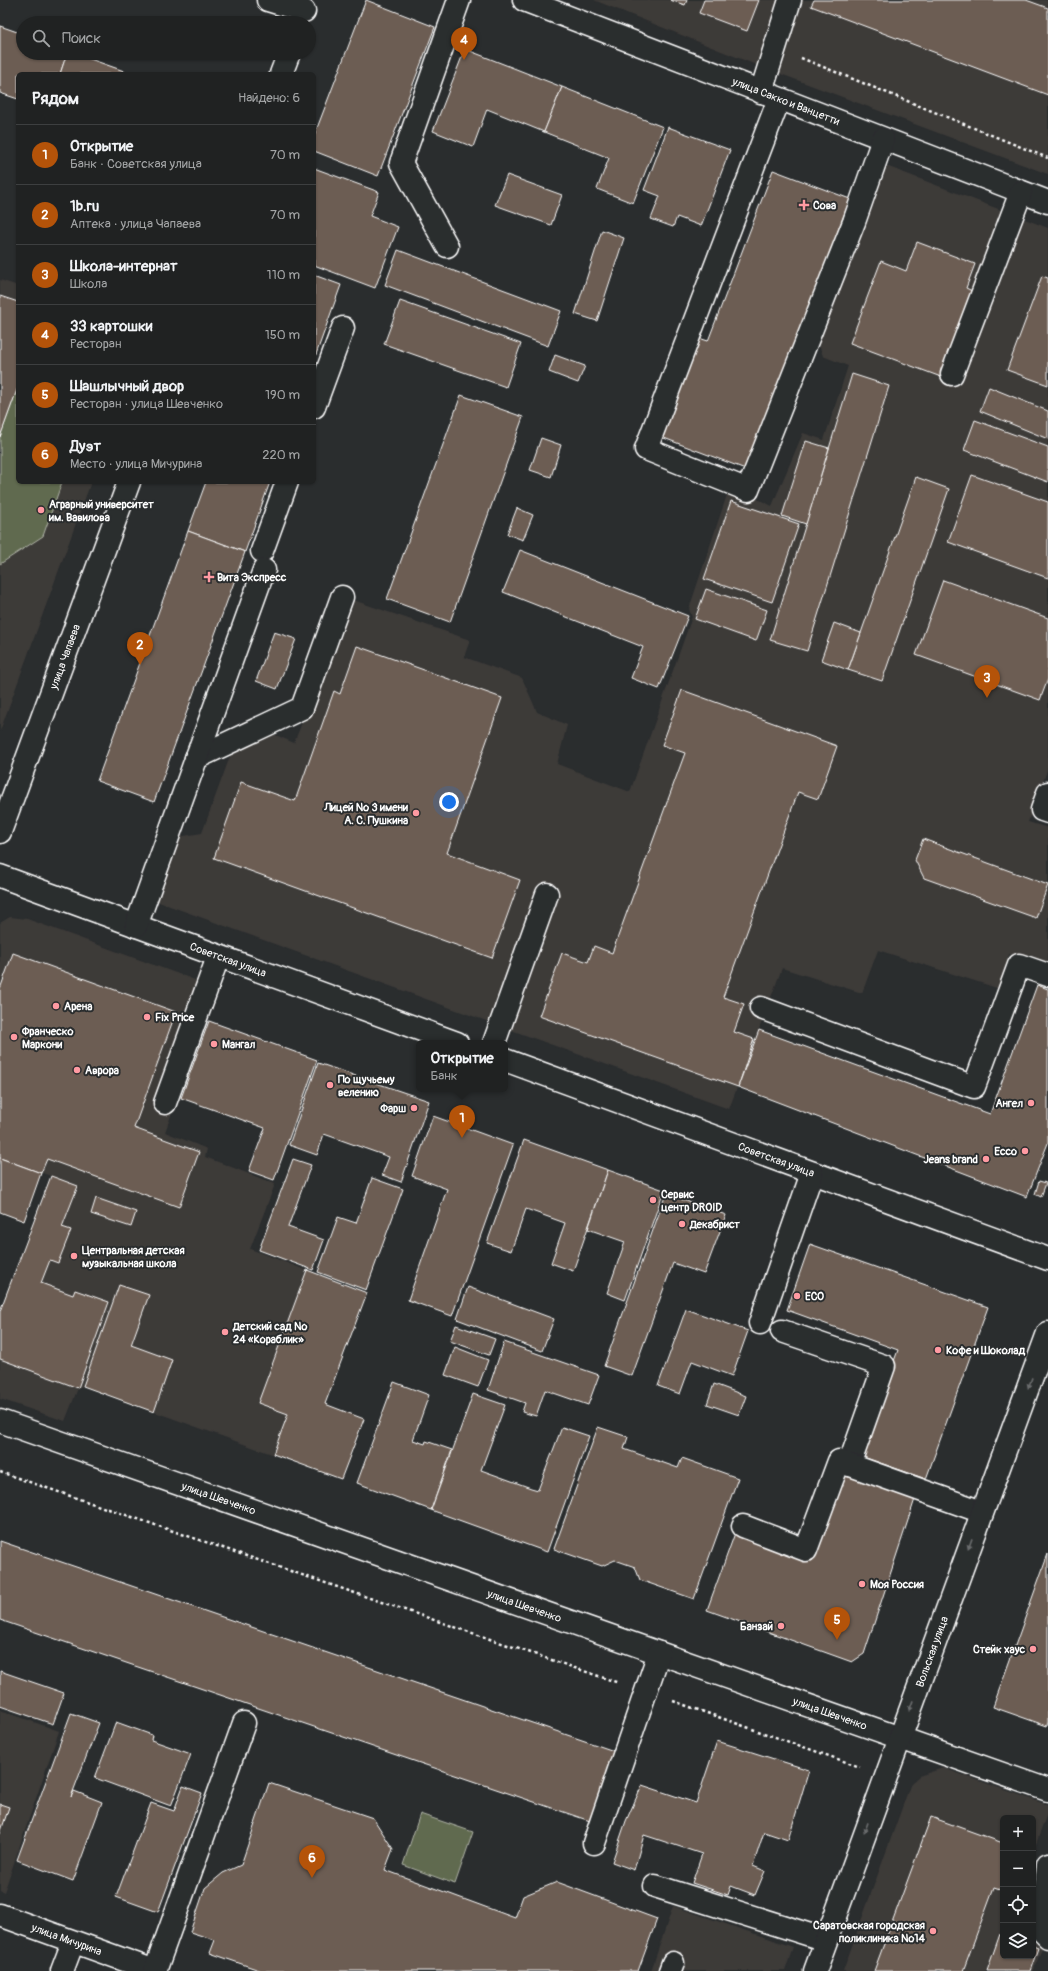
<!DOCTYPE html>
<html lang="ru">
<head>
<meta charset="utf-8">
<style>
	body { margin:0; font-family:Pangolin,sans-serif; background:#2d2f2f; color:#f1f3f6 }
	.controls { position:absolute; right:12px; bottom:12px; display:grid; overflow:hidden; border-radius:6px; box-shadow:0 1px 3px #0004 }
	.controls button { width:36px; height:36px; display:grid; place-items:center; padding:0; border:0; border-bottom:1px solid #3d3f40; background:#202222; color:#f1f3f6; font:20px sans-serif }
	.you { position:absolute; left:449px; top:802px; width:14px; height:14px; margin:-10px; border:3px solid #fff; border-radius:50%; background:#1a73e8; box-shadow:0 0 0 6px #1a73e833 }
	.badge { display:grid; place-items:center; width:26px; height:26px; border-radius:50%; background:#b45309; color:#fff; font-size:13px; font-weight:700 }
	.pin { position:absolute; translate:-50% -33px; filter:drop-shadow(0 1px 2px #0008) }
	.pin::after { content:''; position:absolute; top:21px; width:14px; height:12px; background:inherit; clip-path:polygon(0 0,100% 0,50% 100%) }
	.popup { position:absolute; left:416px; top:1040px; width:92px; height:52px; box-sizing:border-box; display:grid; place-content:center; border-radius:6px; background:#202222; filter:drop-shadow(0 1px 3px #0005); font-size:13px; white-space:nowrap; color:#a2a4a5 }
	.popup b { font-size:15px; color:#f1f3f6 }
	.popup::after { content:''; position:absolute; left:50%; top:100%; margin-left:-8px; border:8px solid transparent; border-top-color:#202222 }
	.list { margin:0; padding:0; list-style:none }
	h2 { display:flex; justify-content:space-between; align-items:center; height:52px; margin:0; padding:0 16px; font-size:17px }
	h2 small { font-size:13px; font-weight:400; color:#a2a4a5 }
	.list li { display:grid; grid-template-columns:26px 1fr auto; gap:12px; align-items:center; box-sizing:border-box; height:60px; padding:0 16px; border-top:1px solid #3d3f40 }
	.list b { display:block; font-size:15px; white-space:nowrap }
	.list p { margin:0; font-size:13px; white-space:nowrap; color:#a2a4a5 }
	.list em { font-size:13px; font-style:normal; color:#a2a4a5 }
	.icon { flex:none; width:22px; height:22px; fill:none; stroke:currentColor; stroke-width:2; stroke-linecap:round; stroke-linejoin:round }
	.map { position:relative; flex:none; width:1048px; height:1971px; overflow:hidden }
	.search { position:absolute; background:#202222; box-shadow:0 1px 3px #0004; left:16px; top:16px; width:300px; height:44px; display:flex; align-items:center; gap:10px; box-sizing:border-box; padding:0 14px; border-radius:22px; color:#a2a4a5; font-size:15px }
	.panel { position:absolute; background:#202222; box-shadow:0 1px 3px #0004; left:16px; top:72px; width:300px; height:412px; border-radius:6px }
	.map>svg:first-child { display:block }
	.built { fill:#3e3b39 }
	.green { fill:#616a50; stroke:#b0b4a8 }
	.building { fill:#6c5d53; stroke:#fff }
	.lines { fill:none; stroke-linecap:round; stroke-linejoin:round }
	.minor-casing { stroke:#fff; stroke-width:25 }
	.path { stroke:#fff; stroke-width:2.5; stroke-dasharray:3 3; stroke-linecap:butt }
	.minor { stroke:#2a2d2e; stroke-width:22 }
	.oneway { fill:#6a6c6d }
	.poi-dot { fill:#ff9aa2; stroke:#2a2d2e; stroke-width:1.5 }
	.labels { text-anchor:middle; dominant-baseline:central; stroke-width:4; stroke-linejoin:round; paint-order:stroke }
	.street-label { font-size:11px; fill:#fff; stroke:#2a2d2e }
	.poi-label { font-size:11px; font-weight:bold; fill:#fff; stroke:#2a2d2e; text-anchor:start }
</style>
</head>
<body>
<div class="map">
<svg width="1048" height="1971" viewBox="0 0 1048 1971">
	<rect width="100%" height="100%" fill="#2a2d2e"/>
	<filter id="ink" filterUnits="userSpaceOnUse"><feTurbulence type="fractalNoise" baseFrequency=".025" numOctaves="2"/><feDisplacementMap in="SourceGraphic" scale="8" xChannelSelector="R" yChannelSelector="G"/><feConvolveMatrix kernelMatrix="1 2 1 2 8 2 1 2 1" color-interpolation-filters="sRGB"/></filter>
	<g filter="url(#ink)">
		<!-- built -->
		<g class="built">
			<polygon points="594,0 1048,0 1048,174 754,64"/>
			<polygon points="881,164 1048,228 1048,768 1028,822 1048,828 1048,967 1009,954 1000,989 878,950 862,993 782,968 729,1109 156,901 178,837 202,833 243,721 294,743 350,599 470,640 464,657 522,678 537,712 567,725 557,764 630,792 692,617 689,609 730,486 772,506 803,433 824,440 848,366 823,356 815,334"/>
			<polygon points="0,280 18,286 18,482 91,482 0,731"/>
			<polygon points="10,917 27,919 217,988 165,1132 207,1149 205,1157 275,1184 250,1249 367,1293 325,1404 364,1419 341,1479 83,1386 78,1388 65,1421 0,1399 0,1311 51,1176 0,1158 0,923"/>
			<polygon points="0,1710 59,1731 4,1892 0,1890"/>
			<polygon points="943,1768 1048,1805 1048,1811 1033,1852 1033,1818 1003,1818 1003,1956 1033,1956 1033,1942 1043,1946 1033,1971 843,1971 911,1783 919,1776"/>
			<polygon points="673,1906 793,1947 785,1971 651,1971"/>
		</g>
		<!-- green -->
		<g class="green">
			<polygon points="18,387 18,482 62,482 43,536 0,564 0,437"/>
			<polygon points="420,1814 473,1832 455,1884 403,1865"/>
		</g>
		<!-- building -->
		<g class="building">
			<polygon points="366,0 435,27 378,176 314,151 314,136"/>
			<polygon points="670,0 687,0 685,5"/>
			<polygon points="704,0 759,0 747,31 699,13"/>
			<polygon points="814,0 1026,0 1048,8 1048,95 811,6"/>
			<polygon points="0,26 23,34 23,53 67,53 60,74 18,74 18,99 0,93"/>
			<polygon points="465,49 562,87 544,132 487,109 473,147 433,131"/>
			<polygon points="67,53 73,53 124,71 123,74 60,74"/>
			<polygon points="562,87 663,127 633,203 597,189 609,158 544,132"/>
			<polygon points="668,127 730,150 701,226 677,217 673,227 651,219 660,196 644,190"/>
			<polygon points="314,168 379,192 370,216 398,227 375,288 314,265"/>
			<polygon points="773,170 850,199 748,470 656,435 693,336 708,341"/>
			<polygon points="507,175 562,195 551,225 495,205"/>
			<polygon points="602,230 624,238 597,321 575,314"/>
			<polygon points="917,242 975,264 966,288 974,292 941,377 850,343 881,261 906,271"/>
			<polygon points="398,250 561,311 548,346 385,285"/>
			<polygon points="314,275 341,285 314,360"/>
			<polygon points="1042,276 1048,278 1048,385 1007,370"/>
			<polygon points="0,296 18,302 18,387 0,437"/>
			<polygon points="400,301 521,344 506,387 384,344"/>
			<polygon points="555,355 585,366 578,383 549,372"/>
			<polygon points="852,374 889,386 807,651 770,640"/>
			<polygon points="989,387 1048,411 1048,439 980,411"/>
			<polygon points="461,395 523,417 450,622 387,599"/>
			<polygon points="975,420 1048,447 1048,482 964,450"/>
			<polygon points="541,438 561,445 551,477 530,470"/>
			<polygon points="806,441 829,448 806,524 782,516"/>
			<polygon points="972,475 1048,502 1048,578 948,542"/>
			<polygon points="916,477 949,489 882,681 848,670"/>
			<polygon points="206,482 270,482 245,552 188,531"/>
			<polygon points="731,501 799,524 772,602 704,579"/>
			<polygon points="517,508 533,515 523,540 507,534"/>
			<polygon points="188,531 245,552 154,802 97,781"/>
			<polygon points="520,550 688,616 659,689 631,678 643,647 503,592"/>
			<polygon points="943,580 1048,618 1048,679 1040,700 916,655"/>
			<polygon points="706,589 767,610 756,641 695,619"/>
			<polygon points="834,623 861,633 848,670 821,660"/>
			<polygon points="274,632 296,639 277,689 256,681"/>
			<polygon points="357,646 502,698 447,853 520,880 492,958 214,858 241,782 295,801 334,691 340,694"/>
			<polygon points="682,690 837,746 818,799 798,792 723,997 744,1004 734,1032 754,1039 738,1087 539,1016 562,953 588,962 594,946 612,953 685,753 662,745"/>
			<polygon points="923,839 1048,885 1036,918 924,878 915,860"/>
			<polygon points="13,953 176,1012 134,1128 199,1152 179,1207 47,1159 41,1173 0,1158 0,989"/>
			<polygon points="1037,985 1048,989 1048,1143 1027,1197 738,1087 759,1030 990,1114"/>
			<polygon points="209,1021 317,1060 274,1180 249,1171 265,1128 181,1098"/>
			<polygon points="318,1063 429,1101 401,1182 382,1175 389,1157 324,1134 317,1155 289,1145"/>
			<polygon points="433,1116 513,1145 452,1316 408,1300 447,1189 412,1176"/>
			<polygon points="524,1140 608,1170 573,1271 551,1263 565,1223 526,1209 511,1251 487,1243"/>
			<polygon points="0,1158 41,1173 24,1221 0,1212"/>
			<polygon points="293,1159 311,1165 288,1227 324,1240 313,1270 259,1250"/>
			<polygon points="608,1170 664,1190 625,1300 607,1293 625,1242 588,1229"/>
			<polygon points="51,1176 78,1186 62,1227 71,1230 58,1263 50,1260 41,1283 73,1295 75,1290 109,1302 78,1388 0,1359 0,1311"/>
			<polygon points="372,1178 403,1189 366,1290 318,1272 338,1217 356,1223"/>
			<polygon points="1039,1181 1046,1183 1041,1197 1035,1194"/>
			<polygon points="666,1194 726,1215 704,1274 673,1263 632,1376 604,1366"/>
			<polygon points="96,1198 136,1212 131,1227 91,1214"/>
			<polygon points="810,1244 988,1307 926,1479 860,1456 898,1350 787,1310"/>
			<polygon points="307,1270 367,1293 325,1404 364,1419 341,1479 273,1454 288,1414 258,1403"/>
			<polygon points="119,1285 149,1295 131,1345 172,1360 154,1412 83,1386"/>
			<polygon points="468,1287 554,1319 542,1351 457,1319"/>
			<polygon points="686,1309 748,1331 732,1376 692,1361 680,1394 658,1386"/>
			<polygon points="456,1325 495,1339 489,1355 450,1341"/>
			<polygon points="504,1342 599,1375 588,1405 545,1390 536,1416 522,1412 525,1403 488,1390"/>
			<polygon points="455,1347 488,1360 478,1387 445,1375"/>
			<polygon points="394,1382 429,1395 413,1440 425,1444 426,1441 452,1450 431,1510 357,1483"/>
			<polygon points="714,1384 746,1396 739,1415 707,1404"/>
			<polygon points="473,1394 505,1405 481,1470 531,1488 538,1490 562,1427 589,1436 547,1552 431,1510"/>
			<polygon points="598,1427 628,1437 624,1449 678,1468 682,1458 738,1478 694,1599 640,1580 635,1567 615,1560 602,1566 554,1549"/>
			<polygon points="845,1473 915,1499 864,1654 852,1662 707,1610 735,1533 812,1561"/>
			<polygon points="0,1541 617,1752 593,1822 0,1620"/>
			<polygon points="1048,1554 1048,1722 1047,1726 993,1707"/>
			<polygon points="0,1671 64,1693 53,1724 0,1706"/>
			<polygon points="71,1713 99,1723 71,1797 74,1791 102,1802 73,1881 17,1860"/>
			<polygon points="116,1722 152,1735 151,1740 191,1754 171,1806 95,1778"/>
			<polygon points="717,1741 809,1770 788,1840 764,1832 753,1866 765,1871 755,1895 731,1886 728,1895 692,1883 702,1854 644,1835 634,1870 612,1862 626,1821 642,1785 696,1803"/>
			<polygon points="269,1783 373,1818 393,1849 385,1870 515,1918 523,1896 557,1882 657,1919 638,1971 262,1971 210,1953 215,1940 190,1932 205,1888 223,1873 241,1865"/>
			<polygon points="183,1786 202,1793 158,1912 116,1897 151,1803 174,1811"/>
			<polygon points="0,1804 9,1807 0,1834"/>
			<polygon points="931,1817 1003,1843 1003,1890 994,1887 963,1971 874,1971"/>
			<polygon points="1000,1934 1003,1935 1003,1956 1033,1956 1033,1946 1038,1948 1030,1971 987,1971"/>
		</g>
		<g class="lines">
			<!-- minor casing -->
			<g class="minor-casing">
				<g id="minor">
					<polyline points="268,0 304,11"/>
					<path id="s1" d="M 524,0 L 1048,202"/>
					<polyline points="281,74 289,53"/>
					<polyline points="761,92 790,0"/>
					<polyline points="779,99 646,449 748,490 854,222 883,139"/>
					<polyline points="447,246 401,163 459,0"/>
					<polyline points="952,374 1021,192"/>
					<polyline points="314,407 343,328"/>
					<polyline points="262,551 287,482"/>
					<polyline points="196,758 302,708 342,597"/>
					<polyline points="1048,793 1042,810 1048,812"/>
					<path id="s2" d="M 0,832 L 129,482"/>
					<path id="s3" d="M 0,876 L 457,1043"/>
					<polyline points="136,926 264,570"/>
					<polyline points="761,1008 974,1087 1019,965 1048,975"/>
					<polyline points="494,1043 547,894"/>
					<path id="s4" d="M 505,1060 L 1048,1259"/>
					<polyline points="165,1103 218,957"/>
					<polyline points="760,1323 812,1173"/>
					<polyline points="782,1331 884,1366 849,1465"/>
					<path id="s5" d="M 0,1421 L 1048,1790"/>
					<polyline points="743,1526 806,1550 839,1461 982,1512"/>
					<polyline points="594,1843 659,1653"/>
					<polyline points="1048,1864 1042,1931 1048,1937"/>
					<polyline points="655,1886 826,1940"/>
					<path id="s6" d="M 0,1915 L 155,1971"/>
					<polyline points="62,1971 73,1942"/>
					<polyline points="155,1971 244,1723"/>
					<polyline points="670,1971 673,1963"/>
					<path id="s7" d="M 815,1971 L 1048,1333"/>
				</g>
			</g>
			<!-- path -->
			<g class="path">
				<polyline points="801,58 1048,158"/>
				<polyline points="0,1472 619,1683"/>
				<polyline points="673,1701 860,1767"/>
			</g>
			<!-- minor -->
			<use href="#minor" class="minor"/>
		</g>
		<!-- one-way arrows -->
		<defs><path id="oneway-solid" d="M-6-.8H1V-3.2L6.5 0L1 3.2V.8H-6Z"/></defs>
		<g class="oneway">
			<use href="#oneway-solid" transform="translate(1030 1383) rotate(110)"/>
			<use href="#oneway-solid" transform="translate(970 1544) rotate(110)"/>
			<use href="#oneway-solid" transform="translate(911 1706) rotate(110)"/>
			<use href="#oneway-solid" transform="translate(866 1828) rotate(110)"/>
		</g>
	</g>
	<!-- markers -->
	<g class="poi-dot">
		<path d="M802 199h4v4h4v4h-4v4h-4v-4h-4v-4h4z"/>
		<circle cx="41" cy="510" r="4"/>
		<path d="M207 571h4v4h4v4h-4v4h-4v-4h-4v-4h4z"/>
		<circle cx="416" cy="813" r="4"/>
		<circle cx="56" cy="1006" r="4"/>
		<circle cx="147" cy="1017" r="4"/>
		<circle cx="14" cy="1037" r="4"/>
		<circle cx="214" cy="1044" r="4"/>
		<circle cx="77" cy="1070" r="4"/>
		<circle cx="330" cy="1085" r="4"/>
		<circle cx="1031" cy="1103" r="4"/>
		<circle cx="414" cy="1108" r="4"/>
		<circle cx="1025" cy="1151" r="4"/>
		<circle cx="986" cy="1159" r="4"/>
		<circle cx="653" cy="1200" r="4"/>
		<circle cx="682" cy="1224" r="4"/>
		<circle cx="74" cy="1256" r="4"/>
		<circle cx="797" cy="1296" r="4"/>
		<circle cx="225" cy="1332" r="4"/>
		<circle cx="938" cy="1350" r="4"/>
		<circle cx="862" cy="1584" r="4"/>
		<circle cx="781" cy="1626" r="4"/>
		<circle cx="1033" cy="1649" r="4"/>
		<circle cx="933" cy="1931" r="4"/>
	</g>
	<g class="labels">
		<!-- street labels -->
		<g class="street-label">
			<text stroke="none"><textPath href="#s1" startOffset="281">улица Сакко и Ванцетти</textPath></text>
			<text stroke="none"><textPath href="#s2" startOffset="187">улица Чапаева</textPath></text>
			<text stroke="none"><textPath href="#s3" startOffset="243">Советская улица</textPath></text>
			<text stroke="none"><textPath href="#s4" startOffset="289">Советская улица</textPath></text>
			<text stroke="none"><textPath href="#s5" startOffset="232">улица Шевченко</textPath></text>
			<text stroke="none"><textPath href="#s5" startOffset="556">улица Шевченко</textPath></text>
			<text stroke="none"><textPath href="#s7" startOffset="340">Вольская улица</textPath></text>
			<text stroke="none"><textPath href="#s5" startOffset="880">улица Шевченко</textPath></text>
			<text stroke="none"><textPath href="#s6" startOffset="71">улица Мичурина</textPath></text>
		</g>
		<!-- poi labels -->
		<g class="poi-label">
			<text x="813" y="205">Сова</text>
			<text x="49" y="504">Аграрный университет<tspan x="49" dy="13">им. Вавилова</tspan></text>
			<text x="217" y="577">Вита Экспресс</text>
			<text x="408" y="807" text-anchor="end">Лицей № 3 имени<tspan x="408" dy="13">А. С. Пушкина</tspan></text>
			<text x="64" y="1006">Арена</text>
			<text x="155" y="1017">Fix Price</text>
			<text x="22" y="1031">Франческо<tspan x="22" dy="13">Маркони</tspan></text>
			<text x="222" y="1044">Мангал</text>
			<text x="85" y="1070">Аврора</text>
			<text x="338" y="1079">По щучьему<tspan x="338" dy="13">велению</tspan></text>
			<text x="1023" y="1103" text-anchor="end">Ангел</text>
			<text x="406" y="1108" text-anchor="end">Фарш</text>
			<text x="1017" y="1151" text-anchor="end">Ecco</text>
			<text x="978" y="1159" text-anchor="end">Jeans brand</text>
			<text x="661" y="1194">Сервис<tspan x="661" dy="13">центр DROID</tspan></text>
			<text x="690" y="1224">Декабрист</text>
			<text x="82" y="1250">Центральная детская<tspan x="82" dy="13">музыкальная школа</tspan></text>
			<text x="805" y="1296">ECO</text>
			<text x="233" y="1326">Детский сад №<tspan x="233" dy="13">24 «Кораблик»</tspan></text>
			<text x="946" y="1350">Кофе и Шоколад</text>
			<text x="870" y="1584">Моя Россия</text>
			<text x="773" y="1626" text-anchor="end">Банзай</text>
			<text x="1025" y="1649" text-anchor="end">Стейк хаус</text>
			<text x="925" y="1925" text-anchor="end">Саратовская городская<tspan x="925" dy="13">поликлиника №14</tspan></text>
		</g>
	</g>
</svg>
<div class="controls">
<button>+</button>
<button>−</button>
<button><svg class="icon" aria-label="locate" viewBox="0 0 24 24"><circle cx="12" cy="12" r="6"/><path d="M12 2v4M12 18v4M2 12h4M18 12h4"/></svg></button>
<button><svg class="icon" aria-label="layers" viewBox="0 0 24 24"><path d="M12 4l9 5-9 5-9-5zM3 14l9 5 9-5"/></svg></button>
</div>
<div class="you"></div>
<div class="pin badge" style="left:462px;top:1138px">1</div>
<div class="popup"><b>Открытие</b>Банк</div>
<div class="pin badge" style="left:140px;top:665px">2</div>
<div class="pin badge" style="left:987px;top:698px">3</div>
<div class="pin badge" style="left:464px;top:60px">4</div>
<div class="pin badge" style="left:837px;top:1640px">5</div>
<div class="pin badge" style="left:312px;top:1878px">6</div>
<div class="search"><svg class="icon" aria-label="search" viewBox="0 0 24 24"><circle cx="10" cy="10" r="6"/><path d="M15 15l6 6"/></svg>Поиск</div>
<section class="panel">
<h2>Рядом<small>Найдено: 6</small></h2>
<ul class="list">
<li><span class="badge">1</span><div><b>Открытие</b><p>Банк · Советская улица</p></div><em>70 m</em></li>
<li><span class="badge">2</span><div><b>1b.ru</b><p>Аптека · улица Чапаева</p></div><em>70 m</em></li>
<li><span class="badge">3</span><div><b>Школа-интернат</b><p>Школа</p></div><em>110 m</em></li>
<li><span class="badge">4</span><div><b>33 картошки</b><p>Ресторан</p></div><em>150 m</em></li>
<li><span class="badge">5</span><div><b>Шашлычный двор</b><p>Ресторан · улица Шевченко</p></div><em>190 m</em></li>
<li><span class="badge">6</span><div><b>Дуэт</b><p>Место · улица Мичурина</p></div><em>220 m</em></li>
</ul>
</section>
</div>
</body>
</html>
